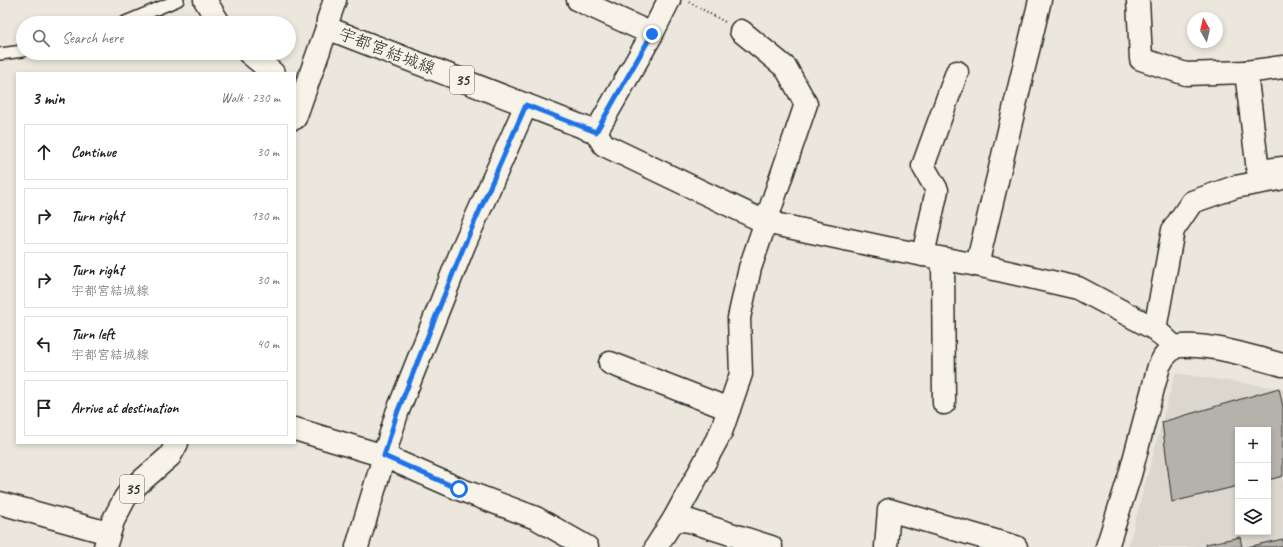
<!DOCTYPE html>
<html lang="en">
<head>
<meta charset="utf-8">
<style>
	body { margin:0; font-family:Caveat,"Klee One",sans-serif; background:#f6f6f6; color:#202124 }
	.controls { position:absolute; right:12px; bottom:12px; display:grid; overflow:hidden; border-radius:0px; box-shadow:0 2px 6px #0003 }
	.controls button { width:36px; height:36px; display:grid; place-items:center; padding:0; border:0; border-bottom:1px solid #e0e0e0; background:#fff; color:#202124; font:20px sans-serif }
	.compass { position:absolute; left:1187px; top:12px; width:36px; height:36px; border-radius:50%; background:#fff; box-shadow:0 2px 6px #0003; rotate:352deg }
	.stop { position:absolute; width:12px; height:12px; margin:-9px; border:3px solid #1a73e8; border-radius:50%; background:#fff }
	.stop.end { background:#1a73e8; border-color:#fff; box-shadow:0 1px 4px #0008 }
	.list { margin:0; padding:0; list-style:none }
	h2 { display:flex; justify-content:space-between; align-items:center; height:52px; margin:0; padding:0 16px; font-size:17px }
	h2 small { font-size:13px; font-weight:400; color:#757577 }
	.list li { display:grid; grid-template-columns:26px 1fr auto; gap:12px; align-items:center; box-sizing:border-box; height:56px; margin:0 8px 8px; padding:0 8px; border:1px solid #e0e0e0; border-radius:0px }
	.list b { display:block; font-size:15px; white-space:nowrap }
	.list p { margin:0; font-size:13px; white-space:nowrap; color:#757577 }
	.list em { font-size:13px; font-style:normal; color:#757577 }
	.icon { flex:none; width:22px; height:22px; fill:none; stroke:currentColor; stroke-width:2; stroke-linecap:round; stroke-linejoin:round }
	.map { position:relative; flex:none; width:1283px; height:547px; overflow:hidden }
	.search { position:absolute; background:#fff; box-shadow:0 2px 6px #0003; left:16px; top:16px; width:280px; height:44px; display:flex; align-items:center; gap:10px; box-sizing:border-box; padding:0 14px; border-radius:22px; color:#757577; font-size:15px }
	.panel { position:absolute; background:#fff; box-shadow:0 2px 6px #0003; left:16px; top:72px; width:280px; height:372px; border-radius:0px }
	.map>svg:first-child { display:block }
	.built { fill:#dbd7ce; fill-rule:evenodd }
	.building { fill:#b5b2ab; stroke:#2b2b2b }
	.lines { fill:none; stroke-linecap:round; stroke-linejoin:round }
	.lane-casing { stroke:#2b2b2b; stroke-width:14 }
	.street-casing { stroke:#2b2b2b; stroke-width:25 }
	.secondary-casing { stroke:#2b2b2b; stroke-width:25 }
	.primary-casing { stroke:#2b2b2b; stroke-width:25 }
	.path { stroke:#2b2b2b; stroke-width:2.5; stroke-dasharray:1 3; stroke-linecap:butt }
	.lane { stroke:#f7f3e8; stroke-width:11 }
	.street { stroke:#f7f3e8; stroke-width:22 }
	.secondary { stroke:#f7f3e8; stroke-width:22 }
	.primary { stroke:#f7f3e8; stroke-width:22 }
	.route { stroke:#1a73e8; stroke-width:5 }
	.labels { text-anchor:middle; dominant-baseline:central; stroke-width:3.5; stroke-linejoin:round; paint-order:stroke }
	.shield { fill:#f7f3e8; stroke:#686764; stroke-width:1 }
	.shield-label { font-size:16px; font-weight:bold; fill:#2b2b2b }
	.street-label { font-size:17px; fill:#2b2b2b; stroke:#f7f3e8 }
</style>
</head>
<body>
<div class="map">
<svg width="1283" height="547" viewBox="0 0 1283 547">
	<rect width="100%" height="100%" fill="#ebe7dd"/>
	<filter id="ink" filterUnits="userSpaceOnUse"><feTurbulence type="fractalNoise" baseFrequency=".025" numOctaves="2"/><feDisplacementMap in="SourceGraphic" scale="8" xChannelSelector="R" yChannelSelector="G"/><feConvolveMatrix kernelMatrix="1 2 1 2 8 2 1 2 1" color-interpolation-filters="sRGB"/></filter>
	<g filter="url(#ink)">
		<!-- built -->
		<path class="built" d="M 1175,373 L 1283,389 L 1283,547 L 1128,547 ZM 1238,430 L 1268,430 L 1268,532 L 1238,532 Z"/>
		<!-- building -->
		<g class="building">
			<polygon points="1279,388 1283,407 1283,476 1268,480 1268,430 1238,430 1238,486 1172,502 1162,422"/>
			<polygon points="1240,537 1242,547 1207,547 1206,544"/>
			<polygon points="1283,539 1283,547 1247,547"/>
		</g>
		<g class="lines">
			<!-- lane casing -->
			<g class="lane-casing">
				<g id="lane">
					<polyline points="123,23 178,0"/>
					<polyline points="0,54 23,51"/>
				</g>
			</g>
			<!-- street casing -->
			<g class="street-casing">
				<g id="street">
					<polyline points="578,0 652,34"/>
					<polyline points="1138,0 1141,59 1186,74 1246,72 1258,171 1283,168"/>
					<polyline points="327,28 328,20 335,0"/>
					<polyline points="1246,72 1283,67"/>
					<polyline points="596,132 604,145 765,222 887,248 977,265 1078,288 1155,329 1174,347"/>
					<polyline points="923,255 937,190 923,166 957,72"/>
					<polyline points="943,259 944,403"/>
					<polyline points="977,265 1040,0"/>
					<polyline points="1155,329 1173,230 1192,202 1235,187 1279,179"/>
					<polyline points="610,363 729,409"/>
					<polyline points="295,429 384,456 459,489 536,518 587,547"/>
					<polyline points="0,503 108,533"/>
					<polyline points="674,519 690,521 771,547"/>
					<polyline points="357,547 397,413 464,245 526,105"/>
					<polyline points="656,547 674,519 721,432 741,374 739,318 750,268 806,104 786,68 741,31"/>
					<polyline points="886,547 889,510 1016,547"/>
				</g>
			</g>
			<!-- secondary casing -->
			<g class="secondary-casing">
				<g id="secondary">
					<polyline points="205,0 219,23"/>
					<polyline points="249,53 273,73"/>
					<path d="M 1107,547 L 1130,475 L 1159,366 L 1164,357 L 1174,347 C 1207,341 1251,357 1283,365"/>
				</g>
			</g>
			<!-- primary casing -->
			<g class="primary-casing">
				<g id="primary">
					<polyline points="295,118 327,28 596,132 652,34 669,0"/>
					<polyline points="105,547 113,521 125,498 131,490 170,456 177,443"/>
				</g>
			</g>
			<!-- path -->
			<polyline class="path" points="689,2 725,22"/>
			<!-- lane -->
			<use href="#lane" class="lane"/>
			<!-- street -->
			<use href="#street" class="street"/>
			<!-- secondary -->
			<use href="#secondary" class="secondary"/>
			<!-- primary -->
			<use href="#primary" class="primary"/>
		</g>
	</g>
	<g class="lines" filter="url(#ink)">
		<!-- route -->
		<polyline class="route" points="459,489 384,456 397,413 464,246 526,105 596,132 652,34"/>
	</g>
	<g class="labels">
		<!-- shield labels -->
		<g class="shield">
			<rect x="450" y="66" width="24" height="28" rx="3"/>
			<rect x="120" y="475" width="24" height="28" rx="3"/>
		</g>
		<g class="shield-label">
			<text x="462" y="80">35</text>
			<text x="132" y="489">35</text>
		</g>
		<!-- street labels -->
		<g class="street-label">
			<text transform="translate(387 51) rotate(21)">宇都宮結城線</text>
		</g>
	</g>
</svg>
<div class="controls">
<button>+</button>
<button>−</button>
<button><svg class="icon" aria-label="layers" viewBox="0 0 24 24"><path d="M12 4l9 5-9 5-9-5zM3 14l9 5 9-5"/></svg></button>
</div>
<svg class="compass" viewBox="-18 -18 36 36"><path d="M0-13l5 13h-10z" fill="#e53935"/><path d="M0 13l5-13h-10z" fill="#757577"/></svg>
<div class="stop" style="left:459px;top:489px"></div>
<div class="stop end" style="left:652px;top:34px"></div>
<div class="search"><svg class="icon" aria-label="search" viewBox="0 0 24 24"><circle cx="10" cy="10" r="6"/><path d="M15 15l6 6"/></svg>Search here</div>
<section class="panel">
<h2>3 min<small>Walk · 230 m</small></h2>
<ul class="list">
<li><svg class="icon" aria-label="ahead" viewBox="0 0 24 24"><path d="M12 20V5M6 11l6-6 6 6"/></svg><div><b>Continue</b></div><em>30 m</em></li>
<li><svg class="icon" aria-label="right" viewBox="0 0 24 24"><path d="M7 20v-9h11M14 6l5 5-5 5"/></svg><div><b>Turn right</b></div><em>130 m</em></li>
<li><svg class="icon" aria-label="right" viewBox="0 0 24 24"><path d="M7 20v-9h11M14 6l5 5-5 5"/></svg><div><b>Turn right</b><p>宇都宮結城線</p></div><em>30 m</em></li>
<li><svg class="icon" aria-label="left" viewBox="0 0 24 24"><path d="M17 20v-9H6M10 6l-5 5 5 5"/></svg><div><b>Turn left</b><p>宇都宮結城線</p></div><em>40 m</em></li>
<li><svg class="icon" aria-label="arrive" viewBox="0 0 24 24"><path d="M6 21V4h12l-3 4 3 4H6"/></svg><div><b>Arrive at destination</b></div></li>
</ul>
</section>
</div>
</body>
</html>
